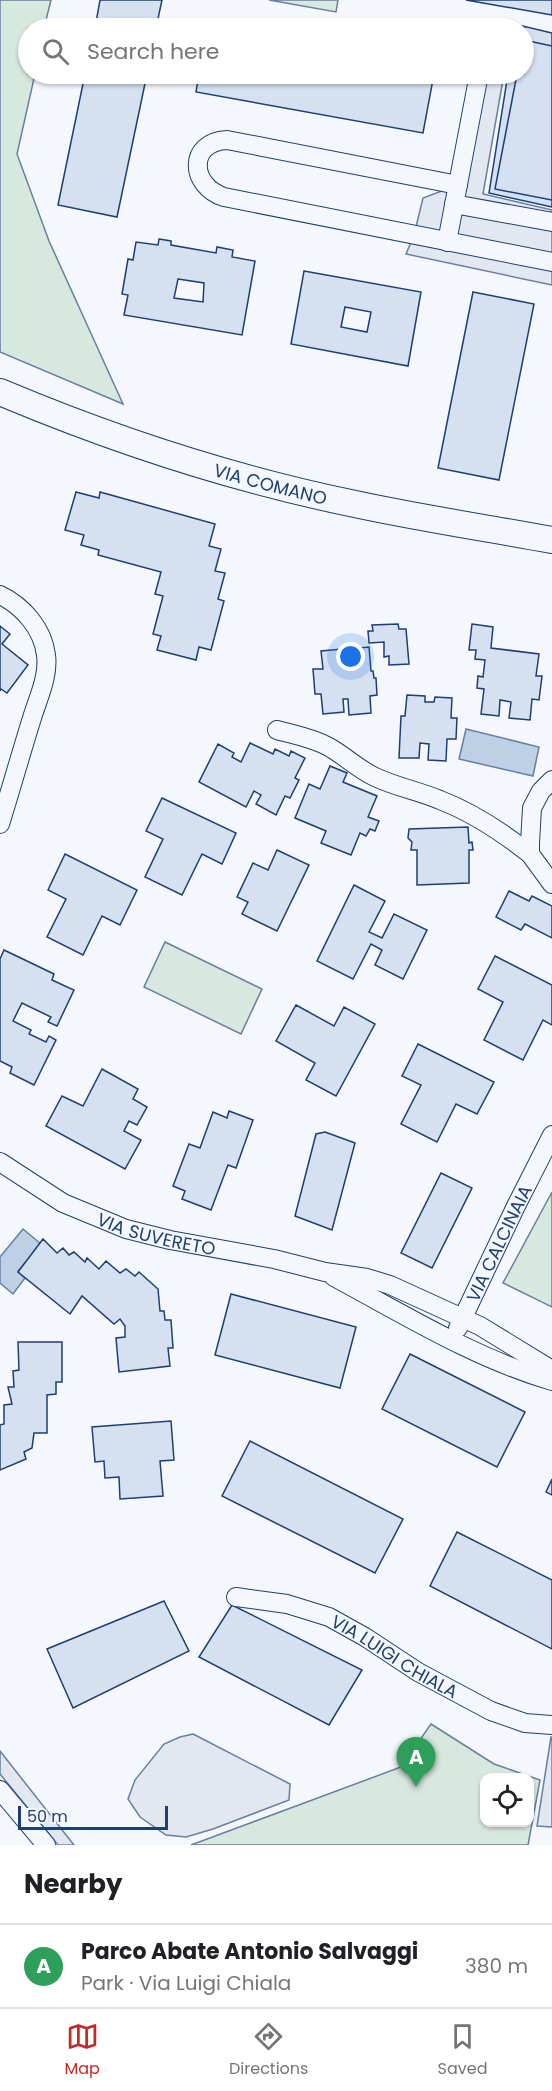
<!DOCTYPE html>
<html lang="en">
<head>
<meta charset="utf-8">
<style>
	body { margin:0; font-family:Poppins,sans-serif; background:#f6f6f6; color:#202124 }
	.controls { position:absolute; right:18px; bottom:18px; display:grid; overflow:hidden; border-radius:12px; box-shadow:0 2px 4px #0004 }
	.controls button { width:54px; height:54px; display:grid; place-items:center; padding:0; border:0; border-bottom:2px solid #e0e0e0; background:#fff; color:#202124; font:30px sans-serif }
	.scale { position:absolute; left:18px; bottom:15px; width:150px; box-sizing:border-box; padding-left:6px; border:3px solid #1d3f73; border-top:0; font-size:16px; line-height:21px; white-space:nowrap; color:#1d3f73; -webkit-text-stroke:4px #f4f7fb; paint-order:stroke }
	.you { position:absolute; left:351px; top:657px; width:21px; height:21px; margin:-15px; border:4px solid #fff; border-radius:50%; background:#1a73e8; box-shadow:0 0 0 9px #1a73e833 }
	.badge { display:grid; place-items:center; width:39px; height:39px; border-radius:50%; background:#c62828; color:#fff; font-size:20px; font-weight:700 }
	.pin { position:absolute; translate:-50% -50px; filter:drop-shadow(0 2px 3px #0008) }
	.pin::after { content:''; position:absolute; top:32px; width:21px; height:18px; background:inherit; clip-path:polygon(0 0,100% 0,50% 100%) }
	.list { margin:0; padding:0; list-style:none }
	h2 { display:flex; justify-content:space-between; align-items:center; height:78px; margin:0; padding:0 24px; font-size:26px }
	h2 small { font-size:20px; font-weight:400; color:#757577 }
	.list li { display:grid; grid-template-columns:39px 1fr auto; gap:18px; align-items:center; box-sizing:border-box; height:84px; padding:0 24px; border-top:2px solid #e0e0e0 }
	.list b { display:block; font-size:22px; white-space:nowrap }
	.list p { margin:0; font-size:20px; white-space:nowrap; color:#757577 }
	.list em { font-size:20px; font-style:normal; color:#757577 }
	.icon { flex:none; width:33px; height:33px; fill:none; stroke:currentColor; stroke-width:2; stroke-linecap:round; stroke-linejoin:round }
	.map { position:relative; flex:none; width:552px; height:1845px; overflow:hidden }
	.search { position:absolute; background:#fff; box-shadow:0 2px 4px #0004; left:18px; right:18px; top:18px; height:66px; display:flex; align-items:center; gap:15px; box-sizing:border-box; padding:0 21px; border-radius:33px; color:#757577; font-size:22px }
	.sheet { height:162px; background:#fff }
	nav { display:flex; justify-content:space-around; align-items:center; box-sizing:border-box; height:84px; border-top:2px solid #e0e0e0; background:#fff; font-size:16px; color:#757577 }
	nav a { display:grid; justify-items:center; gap:3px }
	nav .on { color:#c62828 }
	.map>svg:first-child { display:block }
	.green { fill:#d7e8df; stroke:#687fa3; stroke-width:1.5; fill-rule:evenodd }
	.parking { fill:#e3e8f0; stroke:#687fa3; stroke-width:1.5 }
	.water { fill:#bed0e5; stroke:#687fa3; stroke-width:1.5 }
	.building { fill:#d5e0f0; stroke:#1d3f73; stroke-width:1.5; fill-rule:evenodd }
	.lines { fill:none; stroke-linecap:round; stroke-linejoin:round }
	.street-casing { stroke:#1d3f73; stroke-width:20 }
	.secondary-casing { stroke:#1d3f73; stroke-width:28 }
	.street { stroke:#f4f7fb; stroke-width:18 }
	.secondary { stroke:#f4f7fb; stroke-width:26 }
	.labels { text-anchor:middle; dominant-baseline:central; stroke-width:4.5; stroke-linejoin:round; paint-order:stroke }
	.street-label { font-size:18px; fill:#1d3f73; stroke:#f4f7fb }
</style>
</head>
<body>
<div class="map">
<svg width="552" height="1845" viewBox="0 0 552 1845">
	<rect width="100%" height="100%" fill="#f4f7fb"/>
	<!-- green -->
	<g class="green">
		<polygon points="0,0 51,0 44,28 28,28 28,74 35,74 17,154 49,241 123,404 0,352"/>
		<polygon points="269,0 338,0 336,12"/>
		<polygon points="165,942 262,989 241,1034 144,987"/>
		<polygon points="552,1192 552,1307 503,1283"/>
		<path d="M 431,1724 L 494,1764 L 540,1780 L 528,1845 L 191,1845 L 401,1767 ZM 484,1778 L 530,1778 L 530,1822 L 484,1822 Z"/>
	</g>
	<!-- parking -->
	<g class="parking">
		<polygon points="479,74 504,74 483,194 552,210 552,285 406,254 414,235 423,198 458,185"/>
		<polygon points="193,1734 290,1784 289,1800 213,1829 186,1837 166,1835 140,1817 128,1799 135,1780 164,1744 180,1737"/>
		<polygon points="551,1737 552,1737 552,1827 537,1826"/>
		<polygon points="0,1751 70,1840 74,1845 58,1845 0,1774"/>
	</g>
	<!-- water -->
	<g class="water">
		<polygon points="466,729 539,747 533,776 459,759"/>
		<polygon points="23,1229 41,1244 18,1271 25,1278 13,1294 0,1283 0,1257"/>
	</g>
	<!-- building -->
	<g class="building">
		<polygon points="100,0 162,0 156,28 95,28"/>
		<polygon points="466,0 552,0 552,15"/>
		<polygon points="502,21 552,33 552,207 489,193 508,74 524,74 524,28 498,28"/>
		<polygon points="524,40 552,46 552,200 495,189 517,74 524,74"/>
		<polygon points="85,74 147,74 117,217 58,205"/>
		<polygon points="199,74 434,74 423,133 196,92"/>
		<path d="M 159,239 L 171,241 L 171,245 L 216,253 L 217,247 L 233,250 L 232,257 L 255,261 L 242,335 L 124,315 L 128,295 L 122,294 L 128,259 L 133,260 L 136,242 L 158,245 ZM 178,279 L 204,283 L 203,302 L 174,298 Z"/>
		<path d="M 304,271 L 421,292 L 408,366 L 291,344 ZM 345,307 L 371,312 L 367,332 L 341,327 Z"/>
		<polygon points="473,292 534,304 499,480 438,468"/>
		<polygon points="76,492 99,498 100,492 215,524 209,546 221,549 215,571 225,573 218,599 224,601 211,650 199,647 196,660 157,650 161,636 153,634 163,596 155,594 161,572 98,555 99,550 81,545 84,535 65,530"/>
		<polygon points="398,624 399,629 406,629 409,664 389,665 389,656 384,657 384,642 369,643 368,631 373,631 372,625"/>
		<polygon points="472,624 493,627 491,648 539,654 536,676 542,676 539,700 532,699 530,720 509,718 511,702 500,700 499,716 481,714 484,689 477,688 478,676 483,677 485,660 475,659 476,650 469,650"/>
		<polygon points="0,626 10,634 2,644 28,665 7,693 1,689 0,691"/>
		<polygon points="369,647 371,671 373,671 374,678 376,678 377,695 370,696 371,713 349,715 348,699 343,699 344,712 323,714 321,694 315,694 313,669 323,669 321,651 342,649 343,655 348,655 348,649"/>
		<polygon points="407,695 425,696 425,702 434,702 435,697 452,698 451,718 457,718 456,739 447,739 446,761 428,760 429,744 420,743 419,758 399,758 401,716 405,716"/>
		<polygon points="250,743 273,754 275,749 289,756 291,751 305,758 295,778 299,780 290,798 285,796 276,815 256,804 261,795 254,791 246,807 199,782 218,744 234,753 232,757 241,762"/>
		<polygon points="330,766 347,773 343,782 377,796 368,817 379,821 375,831 370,829 366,836 360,833 351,855 321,843 326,831 295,818 309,784 320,789"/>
		<polygon points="162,798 236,833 222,864 202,854 182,895 145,877 163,839 146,831"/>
		<polygon points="468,827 469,843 472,842 473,850 469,850 469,883 417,885 417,850 411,850 412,842 408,838 409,829"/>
		<polygon points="277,850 309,865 277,931 242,914 248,902 237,897 253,863 268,870"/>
		<polygon points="65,854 137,890 120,925 102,916 83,955 47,937 66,899 48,890"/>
		<polygon points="354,885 385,901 369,932 382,938 394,914 427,930 403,979 375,965 382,950 371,944 353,979 317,961"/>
		<polygon points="509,891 529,901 532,896 552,906 552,938 525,924 521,930 496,917"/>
		<polygon points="4,950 54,974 52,980 74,990 57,1026 48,1022 51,1017 22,1003 13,1021 31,1030 29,1034 46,1042 49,1036 56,1040 34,1085 10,1073 12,1067 0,1061 0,959"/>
		<polygon points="495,956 552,985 552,1025 543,1020 523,1060 484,1040 503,1002 478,989"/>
		<polygon points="296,1005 334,1026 344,1007 375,1024 336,1096 306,1080 315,1063 276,1041"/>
		<polygon points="418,1044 494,1082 477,1114 456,1104 437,1142 401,1124 421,1085 402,1076"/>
		<polygon points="102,1069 138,1089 133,1099 147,1107 137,1125 129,1121 124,1131 141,1140 125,1169 46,1126 62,1096 83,1106"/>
		<polygon points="229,1111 253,1120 236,1168 228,1165 211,1210 182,1199 185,1191 173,1186 189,1144 200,1148 213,1112 227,1118"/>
		<polygon points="325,1132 355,1143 332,1230 295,1216 316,1134"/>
		<polygon points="441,1173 472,1188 432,1268 401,1253"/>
		<polygon points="43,1239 57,1253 63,1248 69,1255 74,1252 85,1262 87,1258 99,1269 106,1261 120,1273 126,1269 135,1276 139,1272 158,1289 160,1311 164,1311 165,1320 171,1320 173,1348 168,1348 170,1366 119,1372 116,1338 125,1337 125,1326 120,1319 114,1324 82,1296 70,1314 18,1272"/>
		<polygon points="231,1294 356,1327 340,1388 215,1355"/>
		<polygon points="18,1342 62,1342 62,1382 56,1382 56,1394 47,1395 47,1433 34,1433 32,1448 24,1452 26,1459 0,1470 0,1425 4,1424 4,1405 12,1404 8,1387 14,1387 13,1371 19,1370"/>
		<polygon points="410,1354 525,1412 497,1467 382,1409"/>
		<polygon points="171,1421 174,1460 160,1461 163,1496 120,1499 119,1477 105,1478 104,1461 95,1462 92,1427"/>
		<polygon points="250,1441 403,1519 375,1573 222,1496"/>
		<polygon points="552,1479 552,1495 546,1492"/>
		<polygon points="457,1532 552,1580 552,1649 430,1586"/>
		<polygon points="164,1601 189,1651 73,1708 47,1649"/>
		<polygon points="232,1605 362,1670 329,1725 199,1657"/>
	</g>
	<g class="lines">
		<!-- street casing -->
		<g class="street-casing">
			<g id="street">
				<path d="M 458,185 L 227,140 C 187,142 190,186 224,197 L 552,262"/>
				<polyline points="454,204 552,222"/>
				<polyline points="447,242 479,74"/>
				<path d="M 0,595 C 23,606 43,629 46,655 C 49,676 38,698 32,718 C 21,753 11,789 0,824"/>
				<path d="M 277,730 C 295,735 313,738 329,747 C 345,756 358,769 375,777 C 396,787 419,791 440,800 C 474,813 502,832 530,854"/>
				<polyline points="552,780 541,791 532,808 530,843 530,854 552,884"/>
				<path id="s1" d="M 0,1162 L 63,1203 L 126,1229 L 170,1240 L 274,1259 L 325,1272 L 367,1278 L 390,1285 L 480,1326 L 552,1370"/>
				<path d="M 334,1277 C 405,1315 474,1358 552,1381"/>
				<path id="s2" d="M 458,1328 L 516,1206 L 552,1135"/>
				<path id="s3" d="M 236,1597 L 287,1604 L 329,1617 L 365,1637 L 418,1672 L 491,1711 L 525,1723 L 552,1725"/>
				<polyline points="0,1790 46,1845"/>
			</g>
		</g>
		<!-- secondary casing -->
		<g class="secondary-casing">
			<g id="secondary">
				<path id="s4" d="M 0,392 C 114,440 233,479 355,504 C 420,518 486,528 552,540"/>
			</g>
		</g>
		<!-- street -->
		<use href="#street" class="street"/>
		<!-- secondary -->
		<use href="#secondary" class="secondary"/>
	</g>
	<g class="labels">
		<!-- street labels -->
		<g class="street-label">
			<text stroke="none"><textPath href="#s4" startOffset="286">VIA COMANO</textPath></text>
			<text stroke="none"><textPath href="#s1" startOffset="174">VIA SUVERETO</textPath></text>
			<text stroke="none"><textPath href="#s2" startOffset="94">VIA CALCINAIA</textPath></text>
			<text stroke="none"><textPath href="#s3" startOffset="172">VIA LUIGI CHIALA</textPath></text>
		</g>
	</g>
</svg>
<div class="controls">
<button><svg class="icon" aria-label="locate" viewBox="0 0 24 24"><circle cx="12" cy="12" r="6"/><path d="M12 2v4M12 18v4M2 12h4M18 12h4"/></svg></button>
</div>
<div class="scale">50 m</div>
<div class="you"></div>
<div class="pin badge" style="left:416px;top:1787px;background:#2e9e5b">A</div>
<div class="search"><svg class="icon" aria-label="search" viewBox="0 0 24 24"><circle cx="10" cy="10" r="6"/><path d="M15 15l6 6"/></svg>Search here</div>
</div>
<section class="sheet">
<h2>Nearby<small></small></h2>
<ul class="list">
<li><span class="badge" style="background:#2e9e5b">A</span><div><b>Parco Abate Antonio Salvaggi</b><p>Park · Via Luigi Chiala</p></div><em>380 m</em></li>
</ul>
</section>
<nav>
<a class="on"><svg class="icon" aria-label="map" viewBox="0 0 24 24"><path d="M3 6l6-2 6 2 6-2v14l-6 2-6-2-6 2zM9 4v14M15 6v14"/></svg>Map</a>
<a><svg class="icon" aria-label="directions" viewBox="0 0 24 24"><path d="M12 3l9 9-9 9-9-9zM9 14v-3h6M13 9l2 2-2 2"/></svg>Directions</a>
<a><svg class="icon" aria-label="saved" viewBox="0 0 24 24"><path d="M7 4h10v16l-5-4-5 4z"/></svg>Saved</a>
</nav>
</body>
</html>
